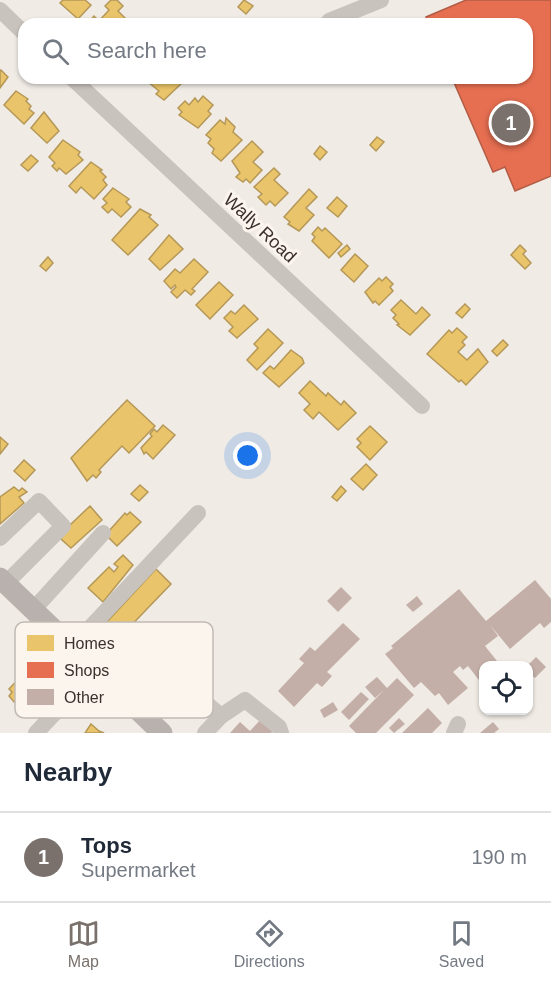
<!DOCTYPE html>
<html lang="en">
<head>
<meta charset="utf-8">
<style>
	body { margin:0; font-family:Arial,sans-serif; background:#f6f6f7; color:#1f2937 }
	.controls { position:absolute; right:18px; bottom:18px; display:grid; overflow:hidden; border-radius:12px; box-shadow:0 2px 4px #0004 }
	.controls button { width:54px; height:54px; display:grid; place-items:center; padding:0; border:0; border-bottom:2px solid #e0e1e3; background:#fff; color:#1f2937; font:30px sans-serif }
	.you { position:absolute; left:248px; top:456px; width:21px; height:21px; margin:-15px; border:4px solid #fff; border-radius:50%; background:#1a73e8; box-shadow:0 0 0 9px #1a73e833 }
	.badge { display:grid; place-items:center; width:39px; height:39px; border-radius:50%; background:#7a716c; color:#fff; font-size:20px; font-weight:700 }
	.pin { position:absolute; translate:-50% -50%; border:3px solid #fff; box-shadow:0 2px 6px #0006 }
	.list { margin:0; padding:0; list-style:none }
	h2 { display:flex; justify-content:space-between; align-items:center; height:78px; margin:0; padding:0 24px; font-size:26px }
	h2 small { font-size:20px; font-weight:400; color:#747a83 }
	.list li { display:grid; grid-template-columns:39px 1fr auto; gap:18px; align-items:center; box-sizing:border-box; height:90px; padding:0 24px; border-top:2px solid #e0e1e3 }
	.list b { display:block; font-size:22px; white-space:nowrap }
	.list p { margin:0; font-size:20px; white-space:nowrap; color:#747a83 }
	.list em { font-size:20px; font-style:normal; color:#747a83 }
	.icon { flex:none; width:33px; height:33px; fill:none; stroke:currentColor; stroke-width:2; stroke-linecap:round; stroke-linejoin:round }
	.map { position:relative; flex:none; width:551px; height:733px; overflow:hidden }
	.search { position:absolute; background:#fff; box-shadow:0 2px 4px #0004; left:18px; right:18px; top:18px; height:66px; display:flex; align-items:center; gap:15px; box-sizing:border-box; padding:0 21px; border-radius:18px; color:#747a83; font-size:22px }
	.sheet { height:168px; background:#fff }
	nav { display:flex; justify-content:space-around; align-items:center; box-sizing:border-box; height:84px; border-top:2px solid #e0e1e3; background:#fff; font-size:16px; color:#747a83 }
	nav a { display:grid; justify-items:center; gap:3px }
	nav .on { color:#7a716c }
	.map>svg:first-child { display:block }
	.homes { fill:#e9c46a; stroke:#b59857; stroke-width:1.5 }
	.shops { fill:#e76f51; stroke:#b35c46; stroke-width:1.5 }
	.building { fill:#c3afa7 }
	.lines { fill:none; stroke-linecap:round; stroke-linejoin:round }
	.minor { stroke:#c9c3be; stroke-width:16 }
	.major { stroke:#b8b1ad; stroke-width:21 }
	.labels { text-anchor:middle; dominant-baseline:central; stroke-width:6; stroke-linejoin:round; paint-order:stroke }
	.street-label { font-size:18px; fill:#3b302b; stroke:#fbf5ee }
	.key { fill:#fbf5ee; stroke:#c1bab4; stroke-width:1.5 }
	.key-label { font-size:16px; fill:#3b302b }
</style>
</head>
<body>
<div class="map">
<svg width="551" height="733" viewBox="0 0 551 733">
	<rect width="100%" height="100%" fill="#f0ebe5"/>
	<!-- homes -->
	<g class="homes">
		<polygon points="63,0 85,0 91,5 78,19 60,3"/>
		<polygon points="111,0 117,0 123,6 118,11 125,18 119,24 87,24 94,16 99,21 109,10 105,6"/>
		<polygon points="244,0 253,6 246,14 238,7"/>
		<polygon points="1,70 8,77 0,88 0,72"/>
		<polygon points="150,78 181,78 184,81 164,100 156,94 159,91 147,81"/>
		<polygon points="16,91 28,99 26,101 31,106 29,109 34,113 24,124 4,105"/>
		<polygon points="203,96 213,105 208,111 211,114 198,128 179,115 182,112 178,108 185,101 189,105 195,98 198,102"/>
		<polygon points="44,112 59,131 47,143 31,128"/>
		<polygon points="226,118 235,127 233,132 242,140 221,161 212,153 214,149 208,143 211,139 206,135 220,120 225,124"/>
		<polygon points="377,137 384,142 376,151 370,145"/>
		<polygon points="63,140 80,152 78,155 83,160 66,174 59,168 57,171 52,166 55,163 49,157"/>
		<polygon points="252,141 263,152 253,162 262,170 250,183 246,179 243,182 236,177 240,173 232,161"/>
		<polygon points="320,146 327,152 320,160 314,154"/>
		<polygon points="31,155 38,161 28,171 21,165"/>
		<polygon points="91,162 102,170 100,171 106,177 103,180 107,185 94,199 81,187 76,193 69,186"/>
		<polygon points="274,168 280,174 274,180 288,193 275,206 270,201 266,205 258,197 262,194 254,187"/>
		<polygon points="113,188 129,199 126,202 131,207 121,217 112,209 108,213 102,207 107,203 103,199"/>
		<polygon points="309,189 317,197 306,208 314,215 299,231 288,224 290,222 284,217"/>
		<polygon points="337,197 347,206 338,217 327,208"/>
		<polygon points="140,209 151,215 149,217 158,225 128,255 112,240"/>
		<polygon points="318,227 322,231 325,228 342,244 329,258 312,241 315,237 312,234"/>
		<polygon points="169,235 183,249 160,270 149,259"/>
		<polygon points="347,245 350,249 341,257 338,253"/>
		<polygon points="520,245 526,251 523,254 531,263 525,269 511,255"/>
		<polygon points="355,254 368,266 354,282 341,270"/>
		<polygon points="48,257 53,263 46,271 40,266"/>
		<polygon points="194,259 208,272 192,289 195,291 191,295 185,290 177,298 171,292 176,287 175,285 171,289 164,281 175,269 180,273"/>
		<polygon points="386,277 393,284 390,287 393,291 379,305 375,301 373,303 365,292 379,278 382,281"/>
		<polygon points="219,282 233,295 210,319 196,305"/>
		<polygon points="401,300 416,314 422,307 430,315 410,335 397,325 399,324 393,318 396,315 391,310"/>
		<polygon points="465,304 470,309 462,318 456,313"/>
		<polygon points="244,305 258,319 237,338 229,331 233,327 224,318 231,311 235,314"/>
		<polygon points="457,328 467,337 462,342 465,345 458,352 467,360 478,349 488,362 466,385 461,380 459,382 427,354 449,330 452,333"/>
		<polygon points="268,329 283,343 257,370 247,360 258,348 254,344"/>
		<polygon points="503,340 508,345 497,356 492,351"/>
		<polygon points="291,350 302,358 304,363 279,387 263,373 270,366 274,369"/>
		<polygon points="310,381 326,396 328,393 341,405 344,401 356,413 338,430 319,412 313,419 304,410 310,404 299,393"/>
		<polygon points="127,400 155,426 129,453 122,446 99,470 101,472 96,478 93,475 87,481 71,458"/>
		<polygon points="163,425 175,435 153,459 146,452 144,454 141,448 152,436 150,434 154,429 157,432"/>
		<polygon points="370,426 387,442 370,460 357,447 361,443 357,439"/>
		<polygon points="0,437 8,444 0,454"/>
		<polygon points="24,460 35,470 25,481 14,471"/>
		<polygon points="366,464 377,475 363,490 351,479"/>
		<polygon points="140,485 148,492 139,501 131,494"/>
		<polygon points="341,486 346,491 337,501 332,497"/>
		<polygon points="14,487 19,491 22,488 27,492 19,497 24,503 0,524 0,497"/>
		<polygon points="90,506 102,520 71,548 61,539 70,525"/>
		<polygon points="130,512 141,522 117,546 107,536 109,531 125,513 127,515"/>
		<polygon points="123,555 133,565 103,602 88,588 109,567 114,572 118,567 114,564"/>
		<polygon points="156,569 171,584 119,638 105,624"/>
		<polygon points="29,668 42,680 26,698 22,701 18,698 14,702 9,696 12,692 9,689"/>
		<polygon points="91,724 99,731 104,733 85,733"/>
	</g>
	<!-- shops -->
	<polygon class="shops" points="466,0 551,0 551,176 515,191 505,167 493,172 452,78 527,78 527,24 429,24 426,17"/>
	<!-- building -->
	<g class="building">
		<polygon points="535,580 551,599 551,622 544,628 540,623 510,649 490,625 498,636 485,646 501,666 484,666 482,684 468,666 463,670 460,666 453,672 468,688 448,705 439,693 435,696 421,682 414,688 385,654 393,648 391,646 459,589 486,621"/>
		<polygon points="341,587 352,598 338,612 327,601"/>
		<polygon points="417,596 423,604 413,612 406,605"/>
		<polygon points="343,623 360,639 327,672 332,676 322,687 317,683 294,707 278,691 304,663 299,659 310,647 315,651"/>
		<polygon points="536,657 546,667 535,678 528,672 528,665"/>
		<polygon points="377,677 387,688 397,678 414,695 376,733 356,733 349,726 384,690 375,698 365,687"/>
		<polygon points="361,692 369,699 349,720 341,712"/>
		<polygon points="333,702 338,710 324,718 320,710"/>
		<polygon points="428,708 442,723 432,733 402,733"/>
		<polygon points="399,718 405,724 394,733 389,728"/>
		<polygon points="261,719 273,731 271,733 230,733 240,722 250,731"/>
		<polygon points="493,722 499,729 494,733 480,733"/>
	</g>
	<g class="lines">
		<!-- minor -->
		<g class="minor">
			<polyline points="0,10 24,33"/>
			<polyline points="329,21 381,0"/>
			<polyline points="72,78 422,406"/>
			<polyline points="0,538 39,501 63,526 5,584"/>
			<polyline points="33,610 103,533"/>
			<polyline points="72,647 198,513"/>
			<polyline points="119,692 155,659 221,716 205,733"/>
			<polyline points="221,716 245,700 279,727 281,733"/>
			<polyline points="36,733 95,670"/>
			<polyline points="454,733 458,724"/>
		</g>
		<!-- major -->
		<polyline class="major" points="0,578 162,733"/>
	</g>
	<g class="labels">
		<!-- street labels -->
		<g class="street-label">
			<text transform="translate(260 228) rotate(43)">Wally Road</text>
		</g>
	</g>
	<!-- legend -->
	<rect x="15" y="622" width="198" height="96" rx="9" class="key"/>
	<rect x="27" y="635" width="27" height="16" fill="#e9c46a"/>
	<rect x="27" y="662" width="27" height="16" fill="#e76f51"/>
	<rect x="27" y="689" width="27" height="16" fill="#c3afa7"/>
	<g class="key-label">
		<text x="64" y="649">Homes</text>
		<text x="64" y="676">Shops</text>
		<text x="64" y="703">Other</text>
	</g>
</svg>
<div class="controls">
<button><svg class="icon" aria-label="locate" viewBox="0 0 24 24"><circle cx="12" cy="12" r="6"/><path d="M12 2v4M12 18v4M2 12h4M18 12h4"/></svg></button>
</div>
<div class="you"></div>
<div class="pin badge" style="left:511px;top:123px">1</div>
<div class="search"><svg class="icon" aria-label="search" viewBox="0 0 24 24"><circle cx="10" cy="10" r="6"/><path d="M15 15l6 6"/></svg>Search here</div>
</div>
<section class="sheet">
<h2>Nearby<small></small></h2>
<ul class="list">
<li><span class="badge">1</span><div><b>Tops</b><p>Supermarket</p></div><em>190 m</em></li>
</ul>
</section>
<nav>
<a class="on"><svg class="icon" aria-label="map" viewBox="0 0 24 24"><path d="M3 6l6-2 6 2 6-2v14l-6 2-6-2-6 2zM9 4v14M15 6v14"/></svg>Map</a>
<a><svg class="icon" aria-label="directions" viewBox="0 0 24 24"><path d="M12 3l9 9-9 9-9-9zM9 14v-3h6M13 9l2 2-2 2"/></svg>Directions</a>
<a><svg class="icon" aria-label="saved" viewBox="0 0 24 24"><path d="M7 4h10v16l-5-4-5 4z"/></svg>Saved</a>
</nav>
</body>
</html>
